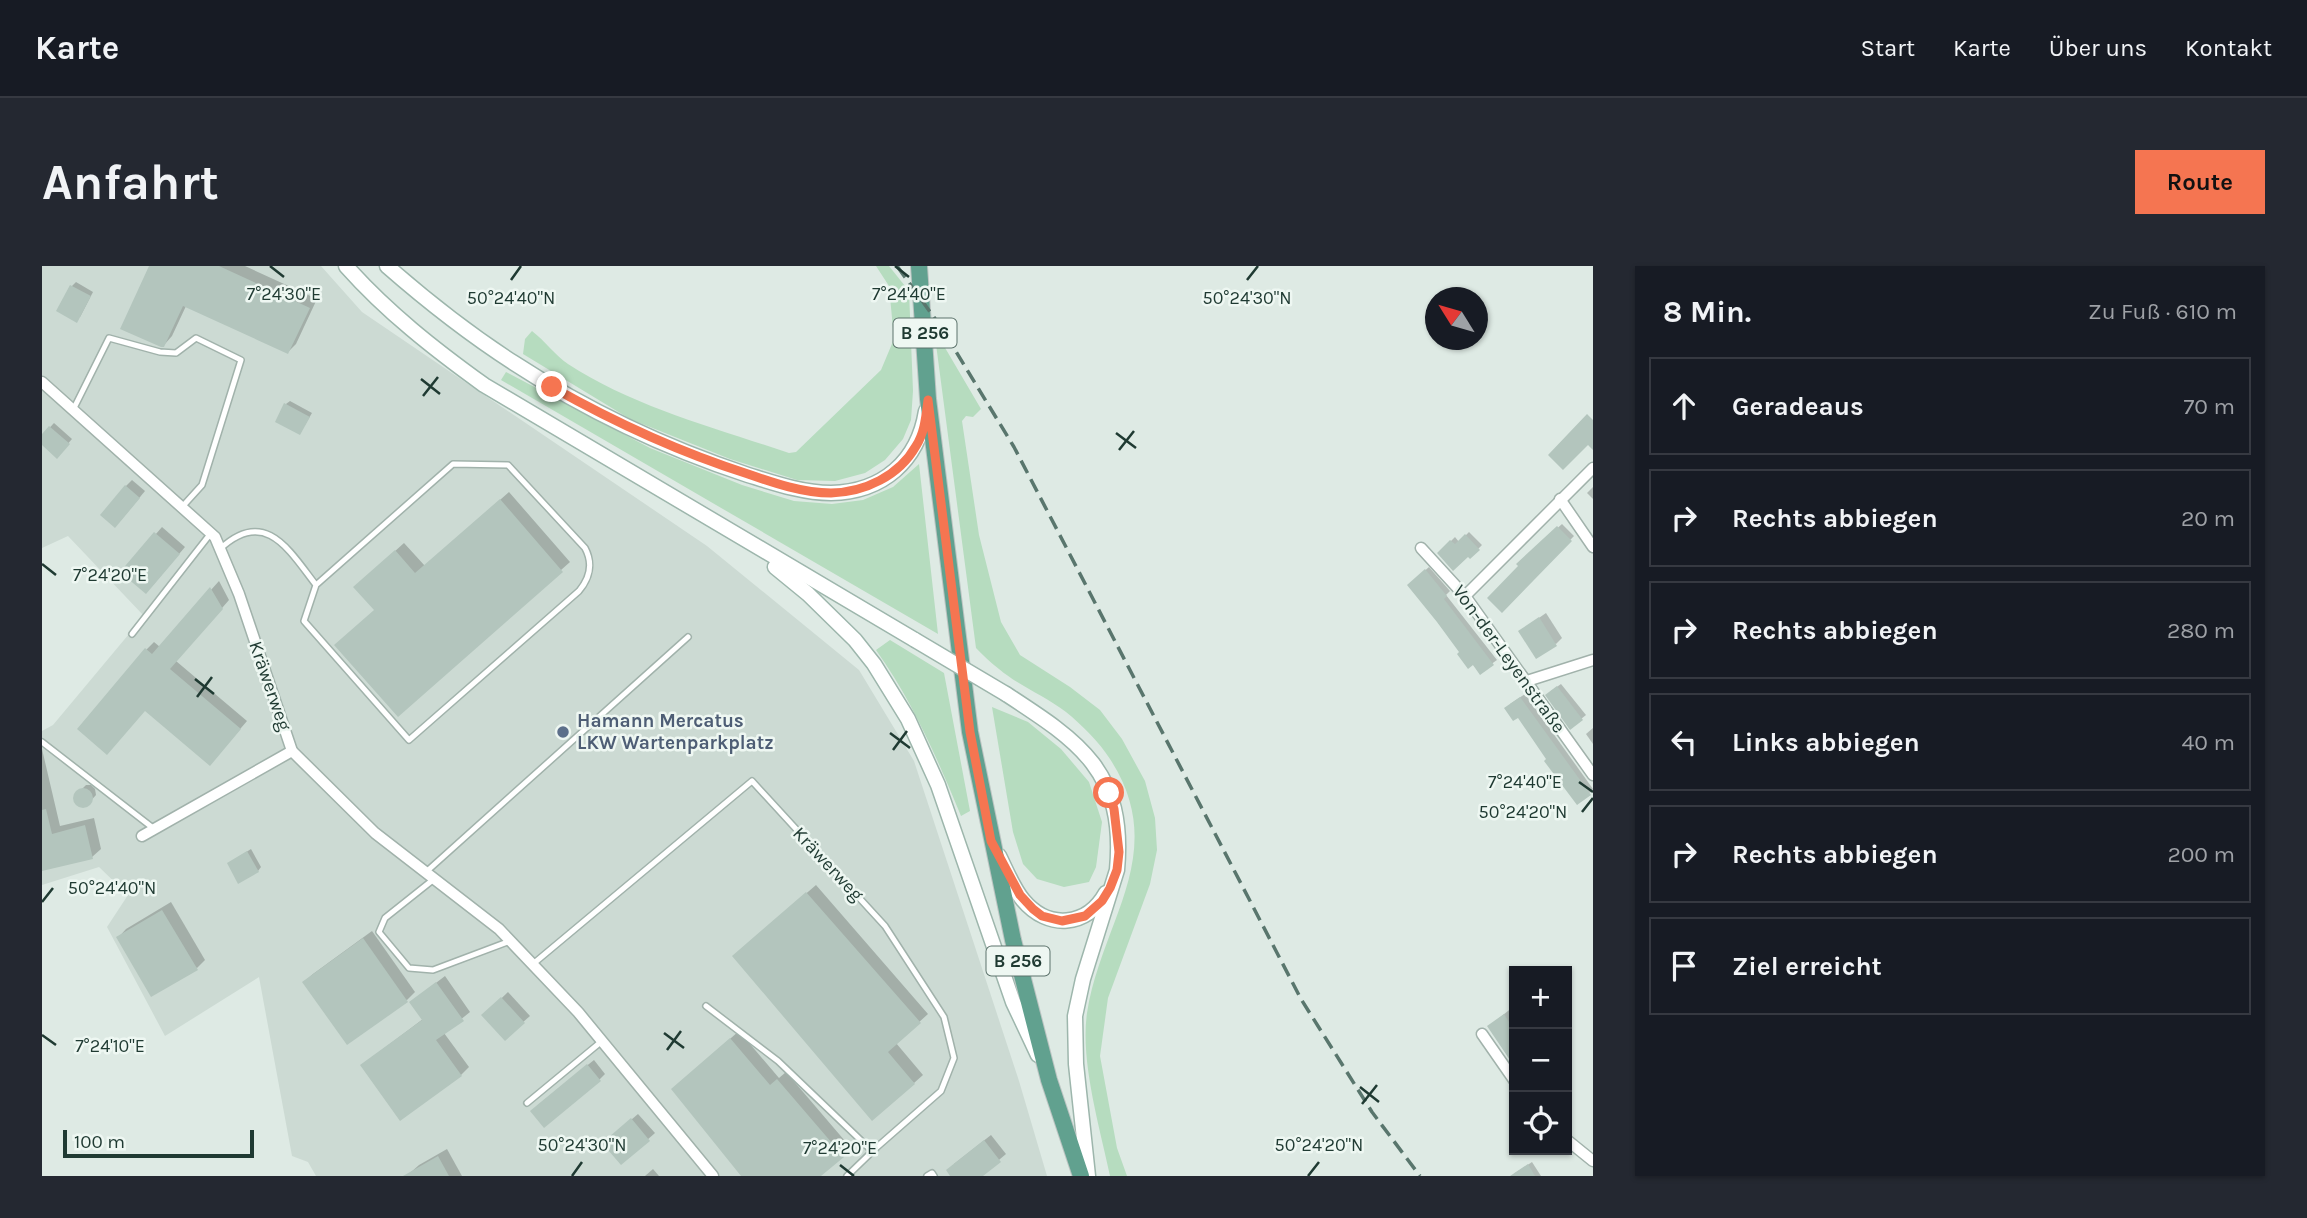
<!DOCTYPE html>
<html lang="de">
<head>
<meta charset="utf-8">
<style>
	body { margin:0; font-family:Karla,sans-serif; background:#242831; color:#f1f3f6 }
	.controls { position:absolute; right:21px; bottom:21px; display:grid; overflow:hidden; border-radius:0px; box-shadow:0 2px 5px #0004 }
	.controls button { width:63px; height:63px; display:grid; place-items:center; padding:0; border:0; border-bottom:2px solid #363941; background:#171b24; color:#f1f3f6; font:35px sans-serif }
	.compass { position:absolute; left:1383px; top:21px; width:63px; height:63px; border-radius:50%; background:#171b24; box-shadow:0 2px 5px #0004; rotate:307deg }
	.scale { position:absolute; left:21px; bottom:18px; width:191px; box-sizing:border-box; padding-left:7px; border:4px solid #1f3a32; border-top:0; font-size:19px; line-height:24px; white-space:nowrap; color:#1f3a32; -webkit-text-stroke:5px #eef7f2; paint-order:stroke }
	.stop { position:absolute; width:21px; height:21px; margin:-16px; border:5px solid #f57551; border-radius:50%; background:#fff }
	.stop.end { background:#f57551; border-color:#fff; box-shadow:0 2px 7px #0008 }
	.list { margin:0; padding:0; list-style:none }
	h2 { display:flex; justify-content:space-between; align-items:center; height:91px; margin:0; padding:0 28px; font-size:30px }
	h2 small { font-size:23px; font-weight:400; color:#9ea1a6 }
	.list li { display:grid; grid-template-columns:46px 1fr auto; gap:21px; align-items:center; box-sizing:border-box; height:98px; margin:0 14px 14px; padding:0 14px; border:2px solid #363941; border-radius:0px }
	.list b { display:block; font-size:26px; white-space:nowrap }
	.list em { font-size:23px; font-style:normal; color:#9ea1a6 }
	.icon { flex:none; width:38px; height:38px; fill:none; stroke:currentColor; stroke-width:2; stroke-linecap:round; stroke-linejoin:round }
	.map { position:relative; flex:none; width:1551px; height:910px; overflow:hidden; border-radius:0px }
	header { display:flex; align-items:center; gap:42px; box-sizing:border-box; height:98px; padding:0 35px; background:#171b24; border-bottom:2px solid #363941 }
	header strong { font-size:33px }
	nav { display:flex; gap:38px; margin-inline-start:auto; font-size:24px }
	.intro { display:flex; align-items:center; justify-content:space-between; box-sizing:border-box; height:168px; padding:0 42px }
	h1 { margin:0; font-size:49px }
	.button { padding:18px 32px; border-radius:0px; background:#f57551; color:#111; font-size:24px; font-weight:700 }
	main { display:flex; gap:42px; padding:0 42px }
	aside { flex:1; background:#171b24; border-radius:0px; box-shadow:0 2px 5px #0004 }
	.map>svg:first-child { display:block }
	.built { fill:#ccdad3 }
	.green { fill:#b6dcbf }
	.shadow { fill:#0003 }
	.building { fill:#b3c5bd }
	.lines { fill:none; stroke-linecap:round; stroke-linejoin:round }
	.lane-casing { stroke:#a1b2ab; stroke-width:8 }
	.street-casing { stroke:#a1b2ab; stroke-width:13 }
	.secondary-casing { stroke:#9db6ac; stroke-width:17 }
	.primary-casing { stroke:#bcc4c2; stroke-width:18 }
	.lane { stroke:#fff; stroke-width:5 }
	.street { stroke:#fff; stroke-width:10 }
	.secondary { stroke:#fff; stroke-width:14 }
	.primary { stroke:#61a18f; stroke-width:16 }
	.rail { stroke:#59766d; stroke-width:3.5; stroke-dasharray:14 7; stroke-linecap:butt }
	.secondary-bridge-casing { stroke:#9db6ac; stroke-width:17; stroke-linecap:butt }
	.secondary-bridge { stroke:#fff; stroke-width:14 }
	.route { stroke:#f57551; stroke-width:9 }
	.ticks { fill:none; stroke:#1f3a32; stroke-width:2.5 }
	.service-dot { fill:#5c6f8a; stroke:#eef7f2; stroke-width:2.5 }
	.labels { text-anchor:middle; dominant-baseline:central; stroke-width:5; stroke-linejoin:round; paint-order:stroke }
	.shield { fill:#eef7f2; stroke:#5d736c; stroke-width:2 }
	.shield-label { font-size:18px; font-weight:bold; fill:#1f3a32 }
	.street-label { font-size:19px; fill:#1f3a32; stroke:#eef7f2 }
	.service-label { font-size:19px; font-weight:bold; fill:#4e5e75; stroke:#eef7f2; text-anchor:start }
	.ticks-label { font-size:18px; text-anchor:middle; fill:#1f3a32; stroke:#eef7f2; stroke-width:5; stroke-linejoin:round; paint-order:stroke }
</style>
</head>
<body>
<header>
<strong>Karte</strong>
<nav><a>Start</a><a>Karte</a><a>Über uns</a><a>Kontakt</a></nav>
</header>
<div class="intro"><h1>Anfahrt</h1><a class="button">Route</a></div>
<main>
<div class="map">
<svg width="1551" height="910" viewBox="0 0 1551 910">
	<rect width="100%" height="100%" fill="#deeae4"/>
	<!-- built -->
	<polygon class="built" points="0,0 279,0 320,46 665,280 817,404 872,495 977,815 1005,910 274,910 266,896 250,890 217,711 123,770 65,661 86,629 57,601 0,619 0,465 11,459 102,350 26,270 0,282"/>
	<!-- green -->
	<g class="green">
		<path d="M 834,0 L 847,0 L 867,25 L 871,125 L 869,154 L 861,173 L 843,194 L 823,207 L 793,215 L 755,214 L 688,193 L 588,153 L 481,88 L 483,73 L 490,65 C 503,75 513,89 526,98 C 592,141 673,162 747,187 L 754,186 L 839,104 L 852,73 L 847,20 Z"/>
		<path d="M 892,63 L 939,143 L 931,151 L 924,150 L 920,155 L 937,269 L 959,356 L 978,389 L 1028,421 L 1058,444 L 1080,473 L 1103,515 L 1113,552 L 1115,584 L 1108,618 L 1066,732 L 1058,790 L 1075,882 L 1085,910 L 1068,910 C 1058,862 1038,796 1045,747 C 1059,655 1129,587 1068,493 C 1058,477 1039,458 1024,446 C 1003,430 977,420 957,403 C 949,397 941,389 934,382 Z"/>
		<polygon points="464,106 608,182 700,219 752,235 790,238 821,234 851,221 877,198 896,368 459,114"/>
		<path d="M 848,374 L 902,407 L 928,545 L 919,550 C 895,492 871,436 834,384 Z"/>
		<polygon points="950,441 986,456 1019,483 1047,516 1060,556 1054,601 1047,616 1022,621 995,613 981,598 971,566"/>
	</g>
	<!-- shadow -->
	<g class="shadow">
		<polygon points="109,0 203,0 275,33 254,78 246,86 144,40 130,70 122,79"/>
		<polygon points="34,16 51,26 38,51 30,20"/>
		<polygon points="248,135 270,147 258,167 244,138"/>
		<polygon points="12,157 30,173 15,190 0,177 0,170"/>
		<polygon points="90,214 103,225 79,254 84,220"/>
		<polygon points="1551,221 1551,233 1545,227"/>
		<polygon points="467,226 528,296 356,449 334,343 322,313 362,277 383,300"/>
		<polygon points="1520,258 1532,270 1460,344 1478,300 1476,298"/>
		<polygon points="120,261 143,281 110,320 81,306"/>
		<polygon points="1427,266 1440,279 1428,291 1397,287 1413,271 1417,276"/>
		<polygon points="1387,301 1408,325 1404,329 1455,394 1438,406 1419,386 1367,319"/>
		<polygon points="177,315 187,334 134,395 205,455 175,490 103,443 37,463 105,383 112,376 118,381"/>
		<polygon points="1504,347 1520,372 1514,378 1478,365"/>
		<polygon points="1519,418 1544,449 1529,461 1509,425"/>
		<polygon points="1483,428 1551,523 1548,527 1506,493 1468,438"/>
		<polygon points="1551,462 1551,478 1544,468"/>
		<polygon points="0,483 18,560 52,552 59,583 50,591 0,603"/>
		<polygon points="44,519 49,519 53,523 54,529 46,538 39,540 33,535 33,530"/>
		<polygon points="209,583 219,601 216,605 187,597"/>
		<polygon points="774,619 886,748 854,777 881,809 872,817 701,682"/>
		<polygon points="129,636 163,694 155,702 76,672 84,663"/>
		<polygon points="330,665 373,726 365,734 262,716 271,708"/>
		<polygon points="403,710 428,746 402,767 427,801 419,809 320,799 381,753 369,736"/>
		<polygon points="466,726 488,750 463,772 442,749"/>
		<polygon points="1471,741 1472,744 1472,797 1447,760"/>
		<polygon points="697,765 737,812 744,806 809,882 777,910 701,910 640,815"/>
		<polygon points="552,794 563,808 557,814 496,839"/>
		<polygon points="1525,820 1530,828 1525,833"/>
		<polygon points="596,848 613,867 579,897 569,871"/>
		<polygon points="949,869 964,888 938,910 911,910 912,898"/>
		<polygon points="405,883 420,910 370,910 368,907 377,899"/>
		<polygon points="1490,896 1499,910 1470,910 1473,907"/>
		<polygon points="611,903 617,910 603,910"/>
	</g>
	<!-- building -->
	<g class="building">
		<polygon points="107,0 177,0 268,42 246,88 141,40 122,81 119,81 78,63"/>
		<polygon points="28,19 49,30 35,57 14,45"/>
		<polygon points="242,137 268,151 258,169 233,156"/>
		<polygon points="1545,148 1551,154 1551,184 1546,179 1521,204 1506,189"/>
		<polygon points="7,160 28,178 15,193 0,179 0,168"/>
		<polygon points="83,219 98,232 73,262 58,249"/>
		<polygon points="458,233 521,306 356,451 292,379 332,344 311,321 353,284 373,307"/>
		<polygon points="1515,260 1530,275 1460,347 1445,332 1476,300 1474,298"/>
		<polygon points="112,266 138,288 104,328 78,306"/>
		<polygon points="1423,268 1438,284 1428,293 1426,291 1411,305 1395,287 1408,274 1413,278"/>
		<polygon points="1383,303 1405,330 1402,333 1452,399 1438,409 1431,399 1426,403 1415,388 1417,386 1395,356 1365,319"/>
		<polygon points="168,321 181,343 128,403 199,463 168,500 103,445 65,489 35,463 103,382 110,388"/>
		<polygon points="1497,351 1515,380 1494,393 1476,365"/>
		<polygon points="1515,420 1541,454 1528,464 1503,429"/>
		<polygon points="1478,431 1549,529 1535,539 1502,495 1504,493 1476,452 1471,455 1462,442"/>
		<circle cx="41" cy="532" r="10"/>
		<polygon points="4,543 10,568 43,559 51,593 0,605 0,544"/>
		<polygon points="205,585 217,606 196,618 185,597"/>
		<polygon points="764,626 879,757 846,786 873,818 830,855 690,690"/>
		<polygon points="120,644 156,704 109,731 74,671"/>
		<polygon points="321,672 366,736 305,779 260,716"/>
		<polygon points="394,716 422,755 394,774 420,810 358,855 318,799 380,754 367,736"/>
		<polygon points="459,731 483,757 463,775 439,749"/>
		<polygon points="1462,748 1472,764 1472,800 1445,760"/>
		<polygon points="688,772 728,819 735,813 802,891 779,910 699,910 629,823"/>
		<polygon points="545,798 559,815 502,862 488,845"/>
		<polygon points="589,852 608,875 579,899 560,877"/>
		<polygon points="942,874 959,896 941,910 908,910 904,904"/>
		<polygon points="396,890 407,910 361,910"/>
		<polygon points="1486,898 1493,910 1468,910"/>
	</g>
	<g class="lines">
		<!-- lane casing -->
		<g class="lane-casing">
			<g id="lane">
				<polyline points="31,144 67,72 118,86 134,87 154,72 199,94 160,219 140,241"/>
				<path d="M 178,283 C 223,241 247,284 274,319 L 262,355 L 367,474 L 537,325 C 548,312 551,297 543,282 L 466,199 L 411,198 L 274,319"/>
				<polyline points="90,368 169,267"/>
				<polyline points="0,476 111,562"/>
				<polyline points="384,606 646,371"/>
				<polyline points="392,613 343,652 337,666 367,702 391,704 468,675"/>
				<polyline points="491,698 710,515 843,660 902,751 912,792 899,825 835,881 805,910"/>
				<polyline points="664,740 736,795 830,885"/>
				<polyline points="485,837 560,775"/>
				<polyline points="885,910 890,907 892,910"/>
			</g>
		</g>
		<!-- street casing -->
		<g class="street-casing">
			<g id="street">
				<polyline points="0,116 173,271 197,328 250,485 333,567 457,663 536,746 671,910"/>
				<polyline points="1518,233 1551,281"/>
				<polyline points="1379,282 1423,330 1551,509"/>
				<polyline points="1423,330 1551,202"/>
				<polyline points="1485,415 1551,394"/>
				<polyline points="100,570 250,485"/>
				<polyline points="1440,768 1472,814"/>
				<polyline points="1525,874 1551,895"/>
			</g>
		</g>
		<!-- secondary casing -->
		<g class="secondary-casing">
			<g id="secondary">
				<path d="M 304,0 C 345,46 392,83 442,119 L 873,374"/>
				<path d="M 345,0 C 385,35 427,68 472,97 C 544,144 624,182 706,209 C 732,217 761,227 789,227 C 841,226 876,195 884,145"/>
				<polyline points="733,301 766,328 813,374 832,398 866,453 896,519 971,736 996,789"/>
				<path d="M 964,428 C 1038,476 1084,506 1075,604 L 1041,713 L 1033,750 L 1034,798 L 1046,910"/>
				<path d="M 957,590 C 964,604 971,622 981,634 C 1006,664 1045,661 1064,627"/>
			</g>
		</g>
		<!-- primary casing -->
		<g class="primary-casing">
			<polyline id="primary" points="877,0 886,133 928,466 971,674 1007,814 1039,910"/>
		</g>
		<!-- lane -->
		<use href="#lane" class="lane"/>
		<!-- street -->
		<use href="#street" class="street"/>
		<!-- secondary -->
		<use href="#secondary" class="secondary"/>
		<!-- primary -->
		<use href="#primary" class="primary"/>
		<!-- rail -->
		<polyline class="rail" points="855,0 899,61 972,181 1259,733 1330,846 1378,910"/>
		<!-- secondary-bridge casing -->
		<g class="secondary-bridge-casing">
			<polyline id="secondary-bridge" points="873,374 964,428"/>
		</g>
		<!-- secondary-bridge -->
		<use href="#secondary-bridge" class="secondary-bridge"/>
	</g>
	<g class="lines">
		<!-- route -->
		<path class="route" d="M 510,121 C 572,156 637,186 706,208 C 732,217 761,227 789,227 C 823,226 857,210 874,180 C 883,166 884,149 886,134 L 928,466 L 949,575 L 978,629 L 991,643 L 1000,650 L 1020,655 L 1043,650 L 1060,635 L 1068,622 L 1075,604 L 1077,586 L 1072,543 L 1067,527"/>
	</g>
	<!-- ticks -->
	<path class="ticks" d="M 228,0 L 242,11M 853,0 L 867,11M 469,14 L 479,0M 1205,14 L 1216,0M 379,113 L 398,128M 381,130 L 396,111M 1074,167 L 1094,182M 1077,184 L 1092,165M 0,298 L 14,309M 153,413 L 172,428M 155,431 L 170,411M 848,467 L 868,482M 851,484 L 865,465M 1537,516 L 1551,526M 1540,546 L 1551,532M 0,636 L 11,622M 622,767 L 642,782M 0,769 L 14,779M 625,784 L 639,765M 1318,821 L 1337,836M 1320,838 L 1335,819M 798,899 L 812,910M 530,910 L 540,896M 1266,910 L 1277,896"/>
	<!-- markers -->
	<circle class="service-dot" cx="521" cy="466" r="7"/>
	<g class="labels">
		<!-- shield labels -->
		<g class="shield">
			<rect x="851.5" y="52.5" width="63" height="29" rx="5"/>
			<rect x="944.5" y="680.5" width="63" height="29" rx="5"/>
		</g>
		<g class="shield-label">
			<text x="883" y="67">B 256</text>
			<text x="976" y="695">B 256</text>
		</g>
		<!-- street labels -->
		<g class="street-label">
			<text transform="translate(1467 393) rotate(54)">Von-der-Leyenstraße</text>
			<text transform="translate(228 420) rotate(71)">Kräwerweg</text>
			<text transform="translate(786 598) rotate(47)">Kräwerweg</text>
		</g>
		<!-- service labels -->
		<g class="service-label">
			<text x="535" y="455">Hamann Mercatus<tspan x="535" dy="22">LKW Wartenparkplatz</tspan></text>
		</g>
	</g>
	<g class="ticks-label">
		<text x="242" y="34">7°24'30"E</text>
		<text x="867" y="34">7°24'40"E</text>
		<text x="1205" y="38">50°24'30"N</text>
		<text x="469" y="38">50°24'40"N</text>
		<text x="68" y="315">7°24'20"E</text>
		<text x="1483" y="522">7°24'40"E</text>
		<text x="1481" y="552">50°24'20"N</text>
		<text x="70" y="628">50°24'40"N</text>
		<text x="68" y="786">7°24'10"E</text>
		<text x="540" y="885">50°24'30"N</text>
		<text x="1277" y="885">50°24'20"N</text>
		<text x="798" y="888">7°24'20"E</text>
	</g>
</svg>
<div class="controls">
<button>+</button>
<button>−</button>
<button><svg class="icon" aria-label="locate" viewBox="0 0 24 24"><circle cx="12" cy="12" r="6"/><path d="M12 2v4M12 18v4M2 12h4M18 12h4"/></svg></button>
</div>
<svg class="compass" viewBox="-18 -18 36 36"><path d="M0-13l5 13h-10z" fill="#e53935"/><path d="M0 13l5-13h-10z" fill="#9ea1a6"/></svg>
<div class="scale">100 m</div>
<div class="stop" style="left:1067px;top:527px"></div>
<div class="stop end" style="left:510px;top:121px"></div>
</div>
<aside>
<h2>8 Min.<small>Zu Fuß · 610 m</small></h2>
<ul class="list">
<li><svg class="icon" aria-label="ahead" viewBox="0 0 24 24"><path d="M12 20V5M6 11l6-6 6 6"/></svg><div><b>Geradeaus</b></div><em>70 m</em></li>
<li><svg class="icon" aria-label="right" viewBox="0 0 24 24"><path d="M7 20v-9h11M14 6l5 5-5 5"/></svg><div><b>Rechts abbiegen</b></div><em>20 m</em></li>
<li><svg class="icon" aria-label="right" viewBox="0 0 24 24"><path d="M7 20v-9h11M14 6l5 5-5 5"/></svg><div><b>Rechts abbiegen</b></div><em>280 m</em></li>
<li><svg class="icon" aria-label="left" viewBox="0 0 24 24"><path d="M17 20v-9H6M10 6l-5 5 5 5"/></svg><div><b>Links abbiegen</b></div><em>40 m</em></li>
<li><svg class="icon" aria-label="right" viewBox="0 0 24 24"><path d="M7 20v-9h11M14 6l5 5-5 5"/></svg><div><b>Rechts abbiegen</b></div><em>200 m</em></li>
<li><svg class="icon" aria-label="arrive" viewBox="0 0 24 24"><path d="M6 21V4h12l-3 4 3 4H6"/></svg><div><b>Ziel erreicht</b></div></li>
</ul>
</aside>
</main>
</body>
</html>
